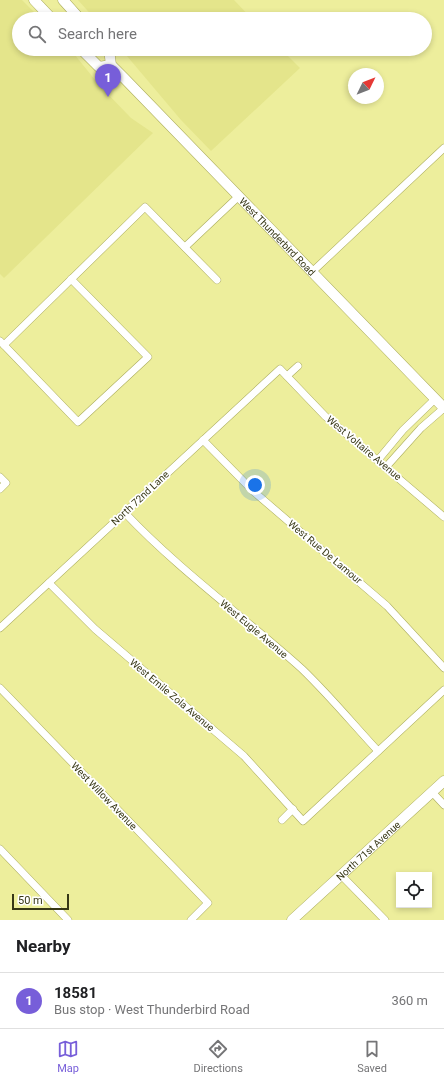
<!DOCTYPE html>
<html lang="en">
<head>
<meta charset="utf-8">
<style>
	body { margin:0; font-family:Roboto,sans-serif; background:#f6f6f6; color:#202124 }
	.controls { position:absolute; right:12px; bottom:12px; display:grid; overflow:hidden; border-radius:0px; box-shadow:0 2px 6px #0003 }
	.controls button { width:36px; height:36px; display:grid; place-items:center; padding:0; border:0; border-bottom:1px solid #e0e0e0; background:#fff; color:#202124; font:20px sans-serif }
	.compass { position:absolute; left:348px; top:68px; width:36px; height:36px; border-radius:50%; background:#fff; box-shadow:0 2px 6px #0003; rotate:47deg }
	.scale { position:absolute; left:12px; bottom:10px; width:57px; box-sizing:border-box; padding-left:4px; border:2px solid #373716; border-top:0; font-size:11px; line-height:14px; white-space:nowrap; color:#373716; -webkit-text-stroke:3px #fff; paint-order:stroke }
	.you { position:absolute; left:255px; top:485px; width:14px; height:14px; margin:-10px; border:3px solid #fff; border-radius:50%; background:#1a73e8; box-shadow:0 0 0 6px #1a73e833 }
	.badge { display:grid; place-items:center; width:26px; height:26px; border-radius:50%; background:#775ed9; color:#fff; font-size:13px; font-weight:700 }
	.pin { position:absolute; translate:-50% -33px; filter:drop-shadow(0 1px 2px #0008) }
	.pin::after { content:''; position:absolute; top:21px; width:14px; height:12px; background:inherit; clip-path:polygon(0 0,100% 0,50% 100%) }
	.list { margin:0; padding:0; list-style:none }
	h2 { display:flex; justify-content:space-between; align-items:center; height:52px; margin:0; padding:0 16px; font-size:17px }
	h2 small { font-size:13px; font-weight:400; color:#757577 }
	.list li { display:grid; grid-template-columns:26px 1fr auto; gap:12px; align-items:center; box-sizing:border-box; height:56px; padding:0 16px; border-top:1px solid #e0e0e0 }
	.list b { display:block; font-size:15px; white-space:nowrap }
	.list p { margin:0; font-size:13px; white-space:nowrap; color:#757577 }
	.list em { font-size:13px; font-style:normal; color:#757577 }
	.icon { flex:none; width:22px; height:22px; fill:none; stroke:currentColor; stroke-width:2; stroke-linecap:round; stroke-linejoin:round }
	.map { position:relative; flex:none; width:444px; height:920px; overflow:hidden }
	.search { position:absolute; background:#fff; box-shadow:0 2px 6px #0003; left:12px; right:12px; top:12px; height:44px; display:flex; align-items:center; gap:10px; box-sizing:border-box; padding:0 14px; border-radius:22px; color:#757577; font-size:15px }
	.sheet { height:108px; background:#fff }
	nav { display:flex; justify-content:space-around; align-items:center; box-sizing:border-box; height:56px; border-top:1px solid #e0e0e0; background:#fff; font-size:11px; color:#757577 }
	nav a { display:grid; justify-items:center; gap:2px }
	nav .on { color:#775ed9 }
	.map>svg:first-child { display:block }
	.built { fill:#e4e58b }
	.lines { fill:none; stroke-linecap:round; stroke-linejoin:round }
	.street-casing { stroke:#acad5d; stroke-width:8 }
	.secondary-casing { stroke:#acad5d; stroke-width:11 }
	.street { stroke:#fff; stroke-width:7 }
	.secondary { stroke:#fff; stroke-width:10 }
	.labels { text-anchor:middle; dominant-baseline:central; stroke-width:3.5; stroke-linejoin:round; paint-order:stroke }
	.street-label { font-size:10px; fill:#373716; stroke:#fff }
</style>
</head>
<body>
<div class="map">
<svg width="444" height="920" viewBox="0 0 444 920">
	<rect width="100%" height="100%" fill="#edee9c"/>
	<!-- built -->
	<g class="built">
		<polygon points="0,0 22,0 41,19 19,19 19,49 70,49 100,86 131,118 153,133 4,278 0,274"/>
		<polygon points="78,0 234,0 252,19 95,19"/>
		<polygon points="121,49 281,49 300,68 211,151 181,120"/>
	</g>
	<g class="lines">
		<!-- street casing -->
		<g class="street-casing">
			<g id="street">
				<polyline points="185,247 239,196"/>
				<polyline points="312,272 444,148"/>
				<polyline points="0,341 78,422 148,357 71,279"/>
				<polyline points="4,345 145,207 217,280"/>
				<polyline points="287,376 298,366"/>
				<polyline points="203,440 253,491 387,606 444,668"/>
				<polyline points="378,460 403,430 435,399"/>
				<polyline points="386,467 421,428 444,408"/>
				<polyline points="0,477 6,483 0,489"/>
				<path d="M 125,513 C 179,570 243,616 302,669 C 329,695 353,724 378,751"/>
				<polyline points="49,583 95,629 244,756 303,821 444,690"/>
				<polyline points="0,628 280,369 325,416 444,517"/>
				<polyline points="0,688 208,903 191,920"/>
				<polyline points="432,792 444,805"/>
				<polyline points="282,820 293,809"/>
				<polyline points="0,849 68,920"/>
				<polyline points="341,875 385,920"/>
			</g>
		</g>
		<!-- secondary casing -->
		<g class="secondary-casing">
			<g id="secondary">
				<polyline points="34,0 52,19"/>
				<polyline points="63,0 80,19"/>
				<polyline points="81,49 99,67 111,65"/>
				<path id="s1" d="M 109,49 L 111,65 L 125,79 L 444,408"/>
				<path id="s2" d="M 292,920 L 444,781"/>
			</g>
		</g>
		<!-- street -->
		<use href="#street" class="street"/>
		<!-- secondary -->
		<use href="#secondary" class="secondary"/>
	</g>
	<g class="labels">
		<!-- street labels -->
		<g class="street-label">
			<text stroke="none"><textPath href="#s1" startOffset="255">West Thunderbird Road</textPath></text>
			<text transform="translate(364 448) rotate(40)">West Voltaire Avenue</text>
			<text transform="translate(140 498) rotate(-43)">North 72nd Lane</text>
			<text transform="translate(325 552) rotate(40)">West Rue De Lamour</text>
			<text transform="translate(254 629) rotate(40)">West Eugie Avenue</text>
			<text transform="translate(172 695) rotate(40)">West Emile Zola Avenue</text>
			<text transform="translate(104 796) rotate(46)">West Willow Avenue</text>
			<text stroke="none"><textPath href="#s2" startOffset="103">North 71st Avenue</textPath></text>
		</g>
	</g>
</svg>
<div class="controls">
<button><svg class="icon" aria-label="locate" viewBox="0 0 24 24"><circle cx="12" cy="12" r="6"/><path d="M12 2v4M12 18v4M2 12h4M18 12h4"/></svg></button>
</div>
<svg class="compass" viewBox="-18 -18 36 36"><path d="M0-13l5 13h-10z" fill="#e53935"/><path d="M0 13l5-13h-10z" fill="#757577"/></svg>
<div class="scale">50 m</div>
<div class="you"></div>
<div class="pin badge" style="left:108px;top:97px">1</div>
<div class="search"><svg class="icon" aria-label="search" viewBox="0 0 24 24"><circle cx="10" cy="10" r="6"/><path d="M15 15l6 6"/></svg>Search here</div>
</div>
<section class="sheet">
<h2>Nearby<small></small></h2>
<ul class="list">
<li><span class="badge">1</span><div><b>18581</b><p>Bus stop · West Thunderbird Road</p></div><em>360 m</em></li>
</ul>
</section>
<nav>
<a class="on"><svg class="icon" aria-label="map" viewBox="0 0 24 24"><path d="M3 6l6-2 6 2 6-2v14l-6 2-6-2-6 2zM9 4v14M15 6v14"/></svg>Map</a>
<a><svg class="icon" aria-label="directions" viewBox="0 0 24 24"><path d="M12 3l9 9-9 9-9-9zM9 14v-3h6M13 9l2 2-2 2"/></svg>Directions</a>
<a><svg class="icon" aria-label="saved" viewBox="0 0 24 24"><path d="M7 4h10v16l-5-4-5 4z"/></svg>Saved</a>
</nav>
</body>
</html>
